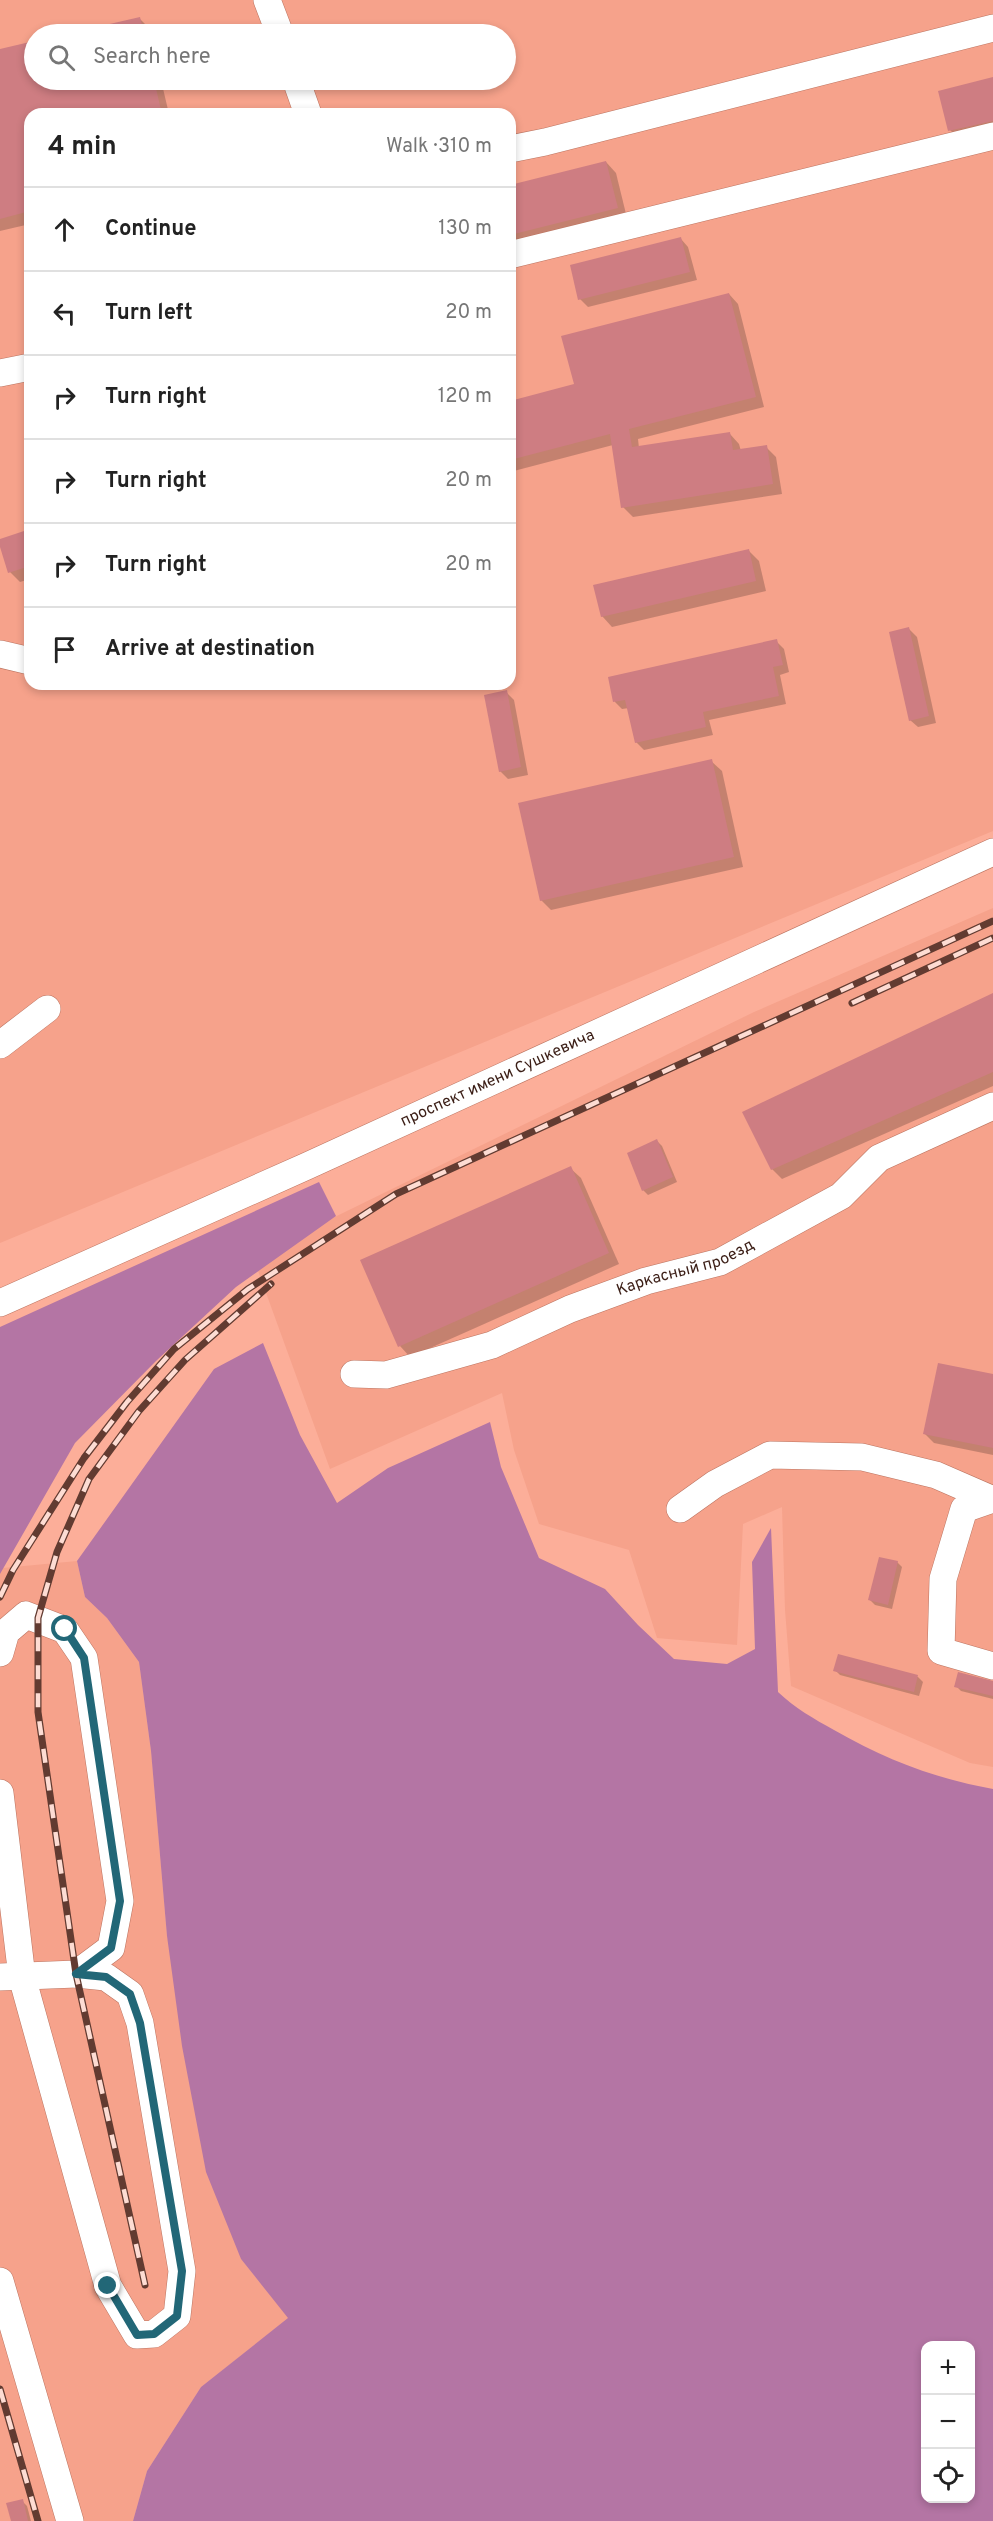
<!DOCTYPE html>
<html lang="en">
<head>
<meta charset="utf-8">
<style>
	body { margin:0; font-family:Overpass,sans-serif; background:#f2f2f2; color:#222 }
	.controls { position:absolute; right:18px; bottom:18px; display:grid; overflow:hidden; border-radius:12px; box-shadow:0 3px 9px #0003 }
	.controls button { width:54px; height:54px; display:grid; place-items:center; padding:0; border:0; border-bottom:2px solid #e0e0e0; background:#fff; color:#222; font:30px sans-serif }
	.stop { position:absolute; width:18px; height:18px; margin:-14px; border:4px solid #226777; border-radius:50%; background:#fff }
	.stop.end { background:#226777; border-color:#fff; box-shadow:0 2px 6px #0008 }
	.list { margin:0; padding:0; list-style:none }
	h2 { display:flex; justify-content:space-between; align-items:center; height:78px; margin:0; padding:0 24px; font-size:26px }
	h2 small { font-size:20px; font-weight:400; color:#767676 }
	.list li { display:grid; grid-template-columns:39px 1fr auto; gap:18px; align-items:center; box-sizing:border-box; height:84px; padding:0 24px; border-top:2px solid #e0e0e0 }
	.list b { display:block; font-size:22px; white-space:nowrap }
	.list em { font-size:20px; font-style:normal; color:#767676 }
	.icon { flex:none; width:33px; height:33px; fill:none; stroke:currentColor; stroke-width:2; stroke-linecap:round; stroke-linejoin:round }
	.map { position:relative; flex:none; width:993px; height:2521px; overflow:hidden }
	.search { position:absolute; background:#fff; box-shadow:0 3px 9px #0003; left:24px; top:24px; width:492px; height:66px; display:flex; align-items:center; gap:15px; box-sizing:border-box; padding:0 21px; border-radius:33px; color:#767676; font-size:22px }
	.panel { position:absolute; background:#fff; box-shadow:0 3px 9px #0003; left:24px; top:108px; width:492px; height:582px; border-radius:18px }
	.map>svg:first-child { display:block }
	.built { fill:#f6a28b; fill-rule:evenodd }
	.forest { fill:#b475a4; fill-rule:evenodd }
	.shadow { fill:#0003 }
	.building { fill:#ce7d82 }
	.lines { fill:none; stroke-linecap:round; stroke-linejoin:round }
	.minor-casing { stroke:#bc7460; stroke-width:28 }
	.minor { stroke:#fff; stroke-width:27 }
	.rail-casing { stroke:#623b31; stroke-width:7 }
	.rail { stroke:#fddcd3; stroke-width:4.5; stroke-dasharray:14; stroke-linecap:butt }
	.route { stroke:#226777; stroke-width:8 }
	.labels { text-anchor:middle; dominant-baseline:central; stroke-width:4.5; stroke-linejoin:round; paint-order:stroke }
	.street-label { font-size:16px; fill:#3b1e16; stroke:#fddcd3 }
</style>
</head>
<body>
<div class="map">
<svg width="993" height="2521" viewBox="0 0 993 2521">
	<rect width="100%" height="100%" fill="#fcae99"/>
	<!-- built -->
	<g class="built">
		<path d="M 0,0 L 993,0 L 993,831 L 0,1243 ZM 34,34 L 506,34 L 506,80 L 34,80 ZM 30,114 L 510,114 L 510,684 L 30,684 Z"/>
		<polygon points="993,908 993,1767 970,1763 791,1686 785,1610 782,1507 743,1524 737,1645 657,1638 629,1550 539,1524 514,1450 502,1393 330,1469 253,1257 754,1012"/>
		<polygon points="77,1561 85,1597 107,1618 139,1662 151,1751 167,1936 241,2259 289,2318 201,2387 147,2471 133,2521 0,2521 0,1574 3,1568"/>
	</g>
	<!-- forest -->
	<g class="forest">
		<polygon points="319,1182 336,1216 236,1287 156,1361 75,1443 0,1574 0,1327"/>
		<path d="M 263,1343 L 300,1435 L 337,1503 L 388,1468 L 490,1422 L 501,1467 L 539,1558 L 605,1589 L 638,1625 L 674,1659 L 727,1664 L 755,1649 L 752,1562 L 771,1528 L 778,1692 C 795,1708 814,1719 834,1730 C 887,1760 933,1778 993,1789 L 993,2521 L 133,2521 L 147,2471 L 201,2387 L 288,2318 L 241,2259 L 206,2172 L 182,2046 L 167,1936 L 151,1751 L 139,1662 L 107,1618 L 85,1597 L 77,1561 L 214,1369 ZM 926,2346 L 970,2346 L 970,2498 L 926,2498 Z"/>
	</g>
	<!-- shadow -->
	<g class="shadow">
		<polygon points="139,18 149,28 151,34 70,34"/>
		<polygon points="34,43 34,80 161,80 169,114 30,114 30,224 0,231 0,51"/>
		<polygon points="993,78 993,132 960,140 950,130"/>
		<polygon points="606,162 616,173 627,218 510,247 510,187"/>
		<polygon points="681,239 688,247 697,280 588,307 580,299"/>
		<polygon points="729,294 738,304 764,407 638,439 639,448 730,434 739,444 741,451 766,447 776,457 782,494 633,517 623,507 613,445 510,472 510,402 576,385"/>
		<polygon points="30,531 30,579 20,582 10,572 0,540"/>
		<polygon points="749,551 759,561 766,591 612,627 602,616"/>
		<polygon points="909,629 917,637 936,723 918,727 910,720"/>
		<polygon points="776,641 784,649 789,672 780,675 786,704 709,720 713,735 644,750 636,742 629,708 622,709 615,702 609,678"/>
		<polygon points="506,692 514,700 528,775 508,779 500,771"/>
		<polygon points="711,761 722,771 743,867 551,910 541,900"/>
		<polygon points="993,995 993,1086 782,1179 772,1169"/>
		<polygon points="657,1141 662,1146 677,1182 648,1195 643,1190"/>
		<polygon points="570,1168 581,1178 619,1264 410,1357 400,1346"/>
		<polygon points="993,1376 993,1455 934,1443 924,1433"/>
		<polygon points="897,1562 902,1567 892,1609 875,1605 870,1600"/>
		<polygon points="839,1656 918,1677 923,1682 919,1696 840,1675 835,1670"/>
		<polygon points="993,1682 993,1699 961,1691 956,1686"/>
		<polygon points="22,2501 27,2506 31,2521 12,2521"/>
	</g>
	<!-- building -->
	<g class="building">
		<polygon points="140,17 144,34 89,34 88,29"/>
		<polygon points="34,41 34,80 154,80 162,114 30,114 30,211 0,219 0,49"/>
		<polygon points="993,77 993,121 948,131 938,91"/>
		<polygon points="606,161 618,208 510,235 510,185"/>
		<polygon points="681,237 690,272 578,300 570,265"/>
		<polygon points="729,293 756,397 629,429 632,447 730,432 733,450 767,445 773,484 621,508 610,434 510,460 510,401 574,384 561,336"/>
		<polygon points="30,529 30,566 8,573 0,547 0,539"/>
		<polygon points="749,549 756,581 601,617 593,585"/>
		<polygon points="909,627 929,716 909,721 889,632"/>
		<polygon points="777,639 783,665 773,667 779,696 703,712 706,727 635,743 625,700 613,702 608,677"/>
		<polygon points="507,690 521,767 499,772 484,695"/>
		<polygon points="712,759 734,857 540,901 518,803"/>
		<polygon points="993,993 993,1072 771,1170 742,1112"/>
		<polygon points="657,1139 673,1177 642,1191 627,1153"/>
		<polygon points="571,1166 609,1253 398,1347 360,1260"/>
		<polygon points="938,1363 993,1374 993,1448 923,1434"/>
		<polygon points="879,1557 898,1561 888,1605 868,1600"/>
		<polygon points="838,1654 918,1675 914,1692 833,1671"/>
		<polygon points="958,1672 993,1681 993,1696 954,1687"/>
		<polygon points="23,2499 28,2521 11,2521 6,2503"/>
	</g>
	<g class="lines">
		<!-- minor casing -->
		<g class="minor-casing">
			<g id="minor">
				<polyline points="267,0 280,34"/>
				<polyline points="296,80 308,114"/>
				<polyline points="510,149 545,142 993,28"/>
				<polyline points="510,255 993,136"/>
				<polyline points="0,373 30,367"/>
				<polyline points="0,654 30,661"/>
				<polyline points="0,1045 47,1009"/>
				<path id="s1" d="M 0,1303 L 307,1166 L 993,852"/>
				<path id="s2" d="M 354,1374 L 386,1375 L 492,1345 L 570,1309 L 646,1281 L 720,1262 L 841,1196 L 879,1158 L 993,1106"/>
				<polyline points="993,1499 964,1509 943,1579 941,1651 993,1666"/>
				<polyline points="680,1509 715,1484 770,1455 862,1457 936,1475 991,1499"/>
				<polyline points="0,1653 6,1632 26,1615 65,1630 84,1658 120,1901 111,1948 76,1974 0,1977"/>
				<polyline points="0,1793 22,1977 108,2286 137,2335 154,2334 177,2316 182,2271 140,2023 130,1994 106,1977 76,1974"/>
				<polyline points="0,2281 70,2521"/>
			</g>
		</g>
		<!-- minor -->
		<use href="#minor" class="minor"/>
		<!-- rail casing -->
		<g class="rail-casing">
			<g id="rail">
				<polyline points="852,1003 993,938"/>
				<polyline points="0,1597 13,1570 84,1458 127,1402 174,1349 248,1289 396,1194 993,921"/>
				<polyline points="145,2285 76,1974 38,1712 38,1618 57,1552 89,1479 139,1411 185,1360 271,1284"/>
				<polyline points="0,2389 38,2521"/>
			</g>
		</g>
		<!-- rail -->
		<use href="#rail" class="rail"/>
	</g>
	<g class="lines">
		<!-- route -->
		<polyline class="route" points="65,1629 84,1658 120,1901 111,1948 76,1974 106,1977 130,1994 140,2023 182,2271 177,2316 154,2334 137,2335 108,2286"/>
	</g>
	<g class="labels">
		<!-- street labels -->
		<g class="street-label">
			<text stroke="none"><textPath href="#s1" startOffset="546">проспект имени Сушкевича</textPath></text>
			<text stroke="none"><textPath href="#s2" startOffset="351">Каркасный проезд</textPath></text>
		</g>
	</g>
</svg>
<div class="controls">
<button>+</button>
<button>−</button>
<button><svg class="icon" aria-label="locate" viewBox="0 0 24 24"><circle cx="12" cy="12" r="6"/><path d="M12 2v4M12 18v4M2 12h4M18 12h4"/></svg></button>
</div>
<div class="stop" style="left:65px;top:1629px"></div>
<div class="stop end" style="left:108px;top:2286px"></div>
<div class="search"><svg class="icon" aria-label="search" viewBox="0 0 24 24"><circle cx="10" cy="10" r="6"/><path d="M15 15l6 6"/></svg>Search here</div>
<section class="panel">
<h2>4 min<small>Walk · 310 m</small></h2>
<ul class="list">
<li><svg class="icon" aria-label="ahead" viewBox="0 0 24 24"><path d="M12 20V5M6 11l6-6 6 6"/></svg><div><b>Continue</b></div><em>130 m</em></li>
<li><svg class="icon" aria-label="left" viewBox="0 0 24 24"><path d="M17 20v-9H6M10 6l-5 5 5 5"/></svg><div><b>Turn left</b></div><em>20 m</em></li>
<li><svg class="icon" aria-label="right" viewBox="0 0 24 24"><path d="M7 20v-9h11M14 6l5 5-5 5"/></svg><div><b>Turn right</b></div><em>120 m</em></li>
<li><svg class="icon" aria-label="right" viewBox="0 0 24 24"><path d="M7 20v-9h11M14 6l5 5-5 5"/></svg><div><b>Turn right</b></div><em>20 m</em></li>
<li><svg class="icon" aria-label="right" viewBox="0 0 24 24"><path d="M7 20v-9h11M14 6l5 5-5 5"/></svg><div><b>Turn right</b></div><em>20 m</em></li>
<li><svg class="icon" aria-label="arrive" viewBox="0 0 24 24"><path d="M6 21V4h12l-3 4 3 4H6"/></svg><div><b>Arrive at destination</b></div></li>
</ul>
</section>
</div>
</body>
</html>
